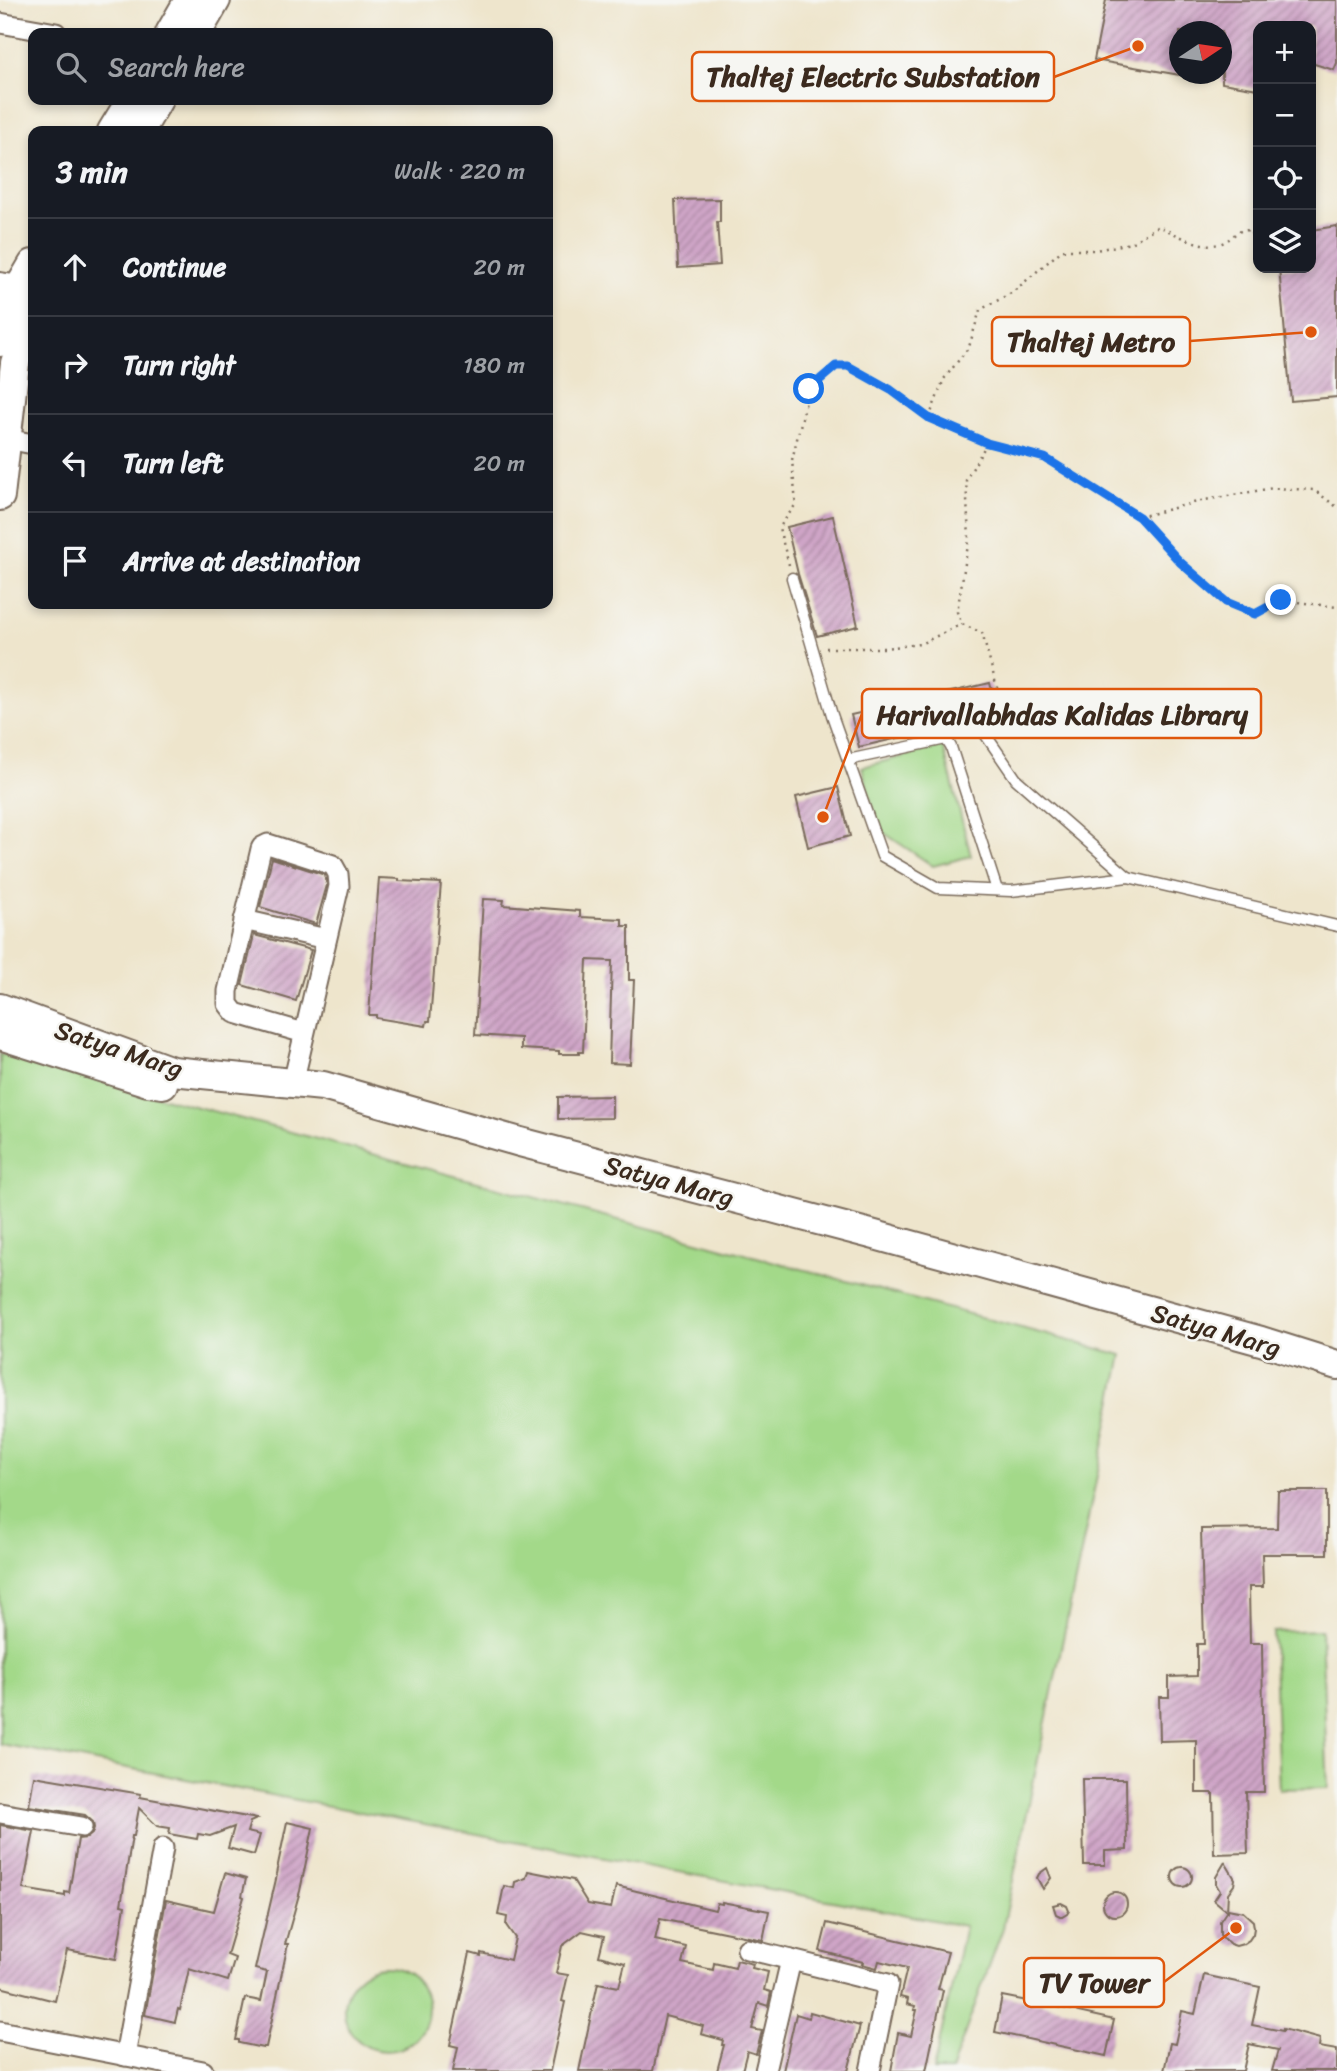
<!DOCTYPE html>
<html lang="en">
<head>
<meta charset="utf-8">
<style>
	body { margin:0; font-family:Sriracha,sans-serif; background:#242831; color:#f1f3f6 }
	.controls { position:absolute; right:21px; top:21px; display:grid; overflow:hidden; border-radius:14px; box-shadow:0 4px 10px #0003 }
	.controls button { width:63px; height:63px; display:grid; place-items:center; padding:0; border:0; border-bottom:2px solid #363941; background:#171b24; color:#f1f3f6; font:35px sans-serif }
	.compass { position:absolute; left:1169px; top:21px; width:63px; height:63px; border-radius:50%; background:#171b24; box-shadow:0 4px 10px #0003; rotate:77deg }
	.stop { position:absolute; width:21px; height:21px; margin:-16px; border:5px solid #1a73e8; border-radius:50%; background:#fff }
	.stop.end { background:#1a73e8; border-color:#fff; box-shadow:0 2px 7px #0008 }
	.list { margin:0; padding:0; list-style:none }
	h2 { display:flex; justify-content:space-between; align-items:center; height:91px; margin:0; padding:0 28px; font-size:30px }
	h2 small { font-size:23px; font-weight:400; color:#9ea1a6 }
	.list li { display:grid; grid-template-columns:46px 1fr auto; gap:21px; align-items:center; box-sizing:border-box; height:98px; padding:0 28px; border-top:2px solid #363941 }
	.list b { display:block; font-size:26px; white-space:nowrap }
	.list em { font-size:23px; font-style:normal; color:#9ea1a6 }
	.icon { flex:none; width:38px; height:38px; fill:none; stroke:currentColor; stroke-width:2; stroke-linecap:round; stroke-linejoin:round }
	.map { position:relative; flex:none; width:1337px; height:2071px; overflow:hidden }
	.search { position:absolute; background:#171b24; box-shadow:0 4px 10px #0003; left:28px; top:28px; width:525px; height:77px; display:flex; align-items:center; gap:18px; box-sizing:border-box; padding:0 24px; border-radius:14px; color:#9ea1a6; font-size:26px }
	.panel { position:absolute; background:#171b24; box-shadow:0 4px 10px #0003; left:28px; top:126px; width:525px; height:483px; border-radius:14px }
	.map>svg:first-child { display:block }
	.green { fill:#a3d989; stroke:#6f8254; stroke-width:2 }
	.building { fill:url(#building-hatch) }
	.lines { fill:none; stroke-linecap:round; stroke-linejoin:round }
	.service-casing { stroke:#7a6b5b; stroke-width:13 }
	.minor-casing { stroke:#7a6b5b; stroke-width:23 }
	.tertiary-casing { stroke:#7a6b5b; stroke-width:28 }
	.secondary-casing { stroke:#7a6b5b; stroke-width:32 }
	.path { stroke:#7a6b5b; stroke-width:2.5; stroke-dasharray:2 5; stroke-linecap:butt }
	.service { stroke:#fff; stroke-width:10 }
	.minor { stroke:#fff; stroke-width:19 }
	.tertiary { stroke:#fff; stroke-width:24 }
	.secondary { stroke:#fff; stroke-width:28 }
	.route { stroke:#1a73e8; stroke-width:9 }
	.labels { text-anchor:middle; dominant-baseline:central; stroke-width:5; stroke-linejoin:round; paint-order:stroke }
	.street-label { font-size:26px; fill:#3b2a1e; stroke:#f6f6f2 }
	.leader { fill:none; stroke:#df570d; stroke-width:2.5 }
	.callout-dot { fill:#df570d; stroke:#f6f6f2; stroke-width:2.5 }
	.callout { fill:#f6f6f2; stroke:#df570d; stroke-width:2.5 }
	.callout-label { font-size:28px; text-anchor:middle; font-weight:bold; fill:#3b2a1e }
</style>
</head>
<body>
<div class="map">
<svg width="1337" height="2071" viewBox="0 0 1337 2071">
	<defs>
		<pattern id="building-hatch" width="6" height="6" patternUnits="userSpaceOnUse" patternTransform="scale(1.75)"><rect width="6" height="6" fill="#cfa5c7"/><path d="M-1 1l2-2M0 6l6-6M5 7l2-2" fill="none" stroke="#a987a1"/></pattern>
	</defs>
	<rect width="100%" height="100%" fill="#f6f6f2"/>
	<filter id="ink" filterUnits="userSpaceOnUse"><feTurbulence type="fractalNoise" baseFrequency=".0143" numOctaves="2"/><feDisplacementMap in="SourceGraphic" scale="14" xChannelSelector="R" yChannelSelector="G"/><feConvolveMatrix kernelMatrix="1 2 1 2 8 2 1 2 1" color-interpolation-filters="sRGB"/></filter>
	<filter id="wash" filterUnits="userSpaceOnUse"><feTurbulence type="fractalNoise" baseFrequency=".00686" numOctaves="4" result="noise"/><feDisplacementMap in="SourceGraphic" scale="28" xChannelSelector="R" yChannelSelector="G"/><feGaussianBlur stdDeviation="1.57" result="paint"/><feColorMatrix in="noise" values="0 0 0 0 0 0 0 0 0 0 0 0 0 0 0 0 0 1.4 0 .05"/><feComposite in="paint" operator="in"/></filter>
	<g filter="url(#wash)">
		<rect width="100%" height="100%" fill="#eee5cc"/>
		<!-- green -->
		<g class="green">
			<polygon points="943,746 971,856 933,866 878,829 862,767"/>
			<polygon points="0,1054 1122,1355 1003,1928 951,2071 933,2071 965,1926 0,1744"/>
			<polygon points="1321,1630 1328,1788 1279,1789 1273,1632"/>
			<circle cx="386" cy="2009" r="42"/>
		</g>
		<g id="blocks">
			<!-- building -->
			<g class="building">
				<polygon points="1106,0 1337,0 1337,63 1334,70 1311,63 1311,26 1258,26 1258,89 1222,83 1222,32 1180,32 1180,75 1094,60"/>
				<polygon points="720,199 720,222 717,222 720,265 678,268 675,200"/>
				<polygon points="1337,226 1337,397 1291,401 1279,268 1311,268 1311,230"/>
				<polygon points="833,516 858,626 817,636 798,574 787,527"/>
				<polygon points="990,683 998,715 859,747 851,715"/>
				<polygon points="838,787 850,836 808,847 796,797"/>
				<polygon points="272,858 325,875 327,885 316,924 260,907"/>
				<polygon points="379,878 399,879 399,881 441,883 430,1021 427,1021 426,1026 376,1018 376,1015 369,1015"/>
				<polygon points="483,899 504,900 503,905 580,911 580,917 622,919 622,926 629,926 629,980 634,980 630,1064 609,1063 612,961 587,960 583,1052 579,1052 579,1054 559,1054 559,1051 521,1049 521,1038 475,1035"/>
				<polygon points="254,935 311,950 296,1001 242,985"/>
				<polygon points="612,1096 612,1118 558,1119 558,1097"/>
				<polygon points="1278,1491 1327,1491 1327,1554 1262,1554 1263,1587 1249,1587 1250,1643 1262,1643 1264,1792 1246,1792 1248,1853 1214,1854 1213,1793 1196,1793 1196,1740 1160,1741 1159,1697 1169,1697 1169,1677 1197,1676 1197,1644 1204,1644 1201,1529 1277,1528"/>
				<polygon points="34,1776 141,1794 140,1797 257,1819 250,1822 247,1832 260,1835 254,1855 228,1848 234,1827 210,1836 198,1834 197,1839 169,1834 170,1828 157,1826 139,1808 134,1836 132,1836 121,1905 125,1906 116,1959 67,1950 55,2001 0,1987 0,1825 34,1831 23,1889 65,1896 65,1892 69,1893 78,1839 87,1838 92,1834 94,1828 93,1822 85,1815 29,1806"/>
				<polygon points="1082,1779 1126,1779 1127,1850 1105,1851 1105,1865 1084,1865"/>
				<polygon points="287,1822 313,1828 300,1891 285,1944 288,1944 266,2047 263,2047 263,2048 239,2043 239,2040 236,2040 245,1998 261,2001 267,1972 255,1969 277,1875 276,1874"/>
				<polygon points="1225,1862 1235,1879 1234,1885 1228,1893 1227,1911 1214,1900 1220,1891 1216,1884 1216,1877"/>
				<circle cx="1182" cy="1877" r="10"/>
				<polygon points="1047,1868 1051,1878 1043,1889 1037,1878 1039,1874"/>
				<polygon points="528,1871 573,1880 588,1904 611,1908 616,1886 715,1910 717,1903 722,1904 722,1902 769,1911 763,1940 660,1919 655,1940 686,1947 682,1963 713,1970 714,1963 735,1968 737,1960 753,1964 752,1968 768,1972 764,1990 771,1992 768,2006 759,2003 752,2029 762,2031 756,2054 747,2051 742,2071 717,2071 724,2045 722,2045 723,2040 701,2034 703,2026 665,2016 653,2071 579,2071 598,1983 619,1987 625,1963 599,1956 604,1936 582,1931 562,1946 556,1973 568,1975 562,2001 565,2002 550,2071 453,2071 458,2047 450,2045 470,1953 481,1956 481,1953 510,1960 515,1938 506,1925 507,1917 498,1915 504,1886 514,1888 515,1882 526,1878"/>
				<polygon points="225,1873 246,1879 242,1896 244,1897 227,1955 235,1958 228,1981 189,1969 180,2010 178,2009 175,2022 145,2015 166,1900 214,1911"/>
				<circle cx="1115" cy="1904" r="12"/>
				<polygon points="1061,1903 1067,1906 1069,1911 1067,1914 1062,1917 1056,1914 1053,1905"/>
				<polygon points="1228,1909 1243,1912 1253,1921 1254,1928 1253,1934 1249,1940 1243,1944 1236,1946 1230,1944 1220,1935 1220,1921"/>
				<polygon points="827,1923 948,1952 938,1989 943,1990 926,2071 891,2071 898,2033 911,2036 917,2010 914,2010 915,2006 907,2004 908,1999 900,1997 907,1968 879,1961 877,1968 862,1964 863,1962 820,1951"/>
				<polygon points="1204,1975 1260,1987 1252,2025 1283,2031 1283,2029 1320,2039 1319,2047 1337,2050 1337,2071 1272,2071 1278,2050 1249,2044 1243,2071 1164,2071 1170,2043 1175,2044 1182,2011 1195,2014"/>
				<polygon points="1002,1996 1079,2011 1078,2012 1114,2020 1106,2056 995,2032"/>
				<polygon points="810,2012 860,2026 848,2071 783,2071 796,2014 809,2018"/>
			</g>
		</g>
	</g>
	<g filter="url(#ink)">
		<use href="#blocks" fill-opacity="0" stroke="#7a6b5b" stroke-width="2"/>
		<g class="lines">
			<!-- service casing -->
			<g class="service-casing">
				<g id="service">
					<polyline points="792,578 832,715 882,856 938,888 1011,891 1128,877 1337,926"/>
					<polyline points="983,731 1016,779 1128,877"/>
					<polyline points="848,760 946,739 951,747 997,890"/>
				</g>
			</g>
			<!-- minor casing -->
			<g class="minor-casing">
				<g id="minor">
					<polyline points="0,23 56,33"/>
					<polyline points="7,439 33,444"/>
					<polyline points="244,920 326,939"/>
					<polyline points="293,1083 339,886 338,874 333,865 268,844 262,847 261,849 228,991 228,1004 235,1013 304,1033"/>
					<polyline points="0,1813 82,1827"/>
					<polyline points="747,1949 888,1984 870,2071"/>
					<polyline points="0,2031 203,2071"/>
					<polyline points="125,2056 163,1848"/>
					<polyline points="765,2071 791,1960"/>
				</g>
			</g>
			<!-- tertiary casing -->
			<g class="tertiary-casing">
				<polyline id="tertiary" points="0,285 20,288 33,293"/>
			</g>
			<!-- secondary casing -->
			<g class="secondary-casing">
				<g id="secondary">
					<polyline points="170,33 189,0"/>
					<polyline points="197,33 216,0"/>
					<polyline points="112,131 131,100"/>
					<polyline points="140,131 158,100"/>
					<polyline points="0,342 9,305 33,264"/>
					<polyline points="0,496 15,363 33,310"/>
					<polyline points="0,1008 172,1071 323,1086 520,1142 871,1234 1261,1341 1337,1365"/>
					<polyline points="0,1035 148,1082 163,1084"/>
				</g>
			</g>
			<!-- path -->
			<g class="path">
				<polyline points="929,418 987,443 1045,458 1139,517 1180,562 1226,602 1255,614 1281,600 1337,607"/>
				<polyline points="987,443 966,480 969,539 957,612 962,624 982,633 1001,702 999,731"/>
				<polyline points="1139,517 1205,500 1273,488 1314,490 1337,507"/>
				<path d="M 789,565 L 779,528 L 796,504 L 792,460 L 809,389 L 836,366 L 848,366 L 891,390 L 929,418 L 944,379 L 969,347 L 980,310 L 1013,292 L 1062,250 L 1096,250 L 1131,243 L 1158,226 C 1177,234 1206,253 1226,241 C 1238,234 1233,231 1250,230 L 1254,239 L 1258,241"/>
				<polyline points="826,648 884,648 920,644 962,624"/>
			</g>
			<!-- service -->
			<use href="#service" class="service"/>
			<!-- minor -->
			<use href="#minor" class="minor"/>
			<!-- tertiary -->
			<use href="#tertiary" class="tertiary"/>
			<!-- secondary -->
			<use href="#secondary" class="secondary"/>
		</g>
	</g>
	<g class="lines" filter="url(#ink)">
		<!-- route -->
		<polyline class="route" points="809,389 836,366 848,366 891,390 929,418 987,443 1045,458 1139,517 1180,562 1226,602 1255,614 1281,600"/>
	</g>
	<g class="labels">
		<!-- street labels -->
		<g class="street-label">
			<text transform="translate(119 1049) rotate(18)">Satya Marg</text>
			<text transform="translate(669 1181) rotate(15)">Satya Marg</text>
			<text transform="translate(1216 1330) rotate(16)">Satya Marg</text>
		</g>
	</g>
	<!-- callouts -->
	<path class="leader" d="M1138 46L1054 77M1311 332L1190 341M823 817L862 714M1236 1928L1164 1982"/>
	<g class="callout-dot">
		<circle cx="1138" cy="46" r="7"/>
		<circle cx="1311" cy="332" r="7"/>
		<circle cx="823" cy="817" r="7"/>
		<circle cx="1236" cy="1928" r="7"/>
	</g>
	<g class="callout">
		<rect x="692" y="52" width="362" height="49" rx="7"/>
		<rect x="992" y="317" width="198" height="49" rx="7"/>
		<rect x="862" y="689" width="399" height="49" rx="7"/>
		<rect x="1024" y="1958" width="140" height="49" rx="7"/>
	</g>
	<g class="callout-label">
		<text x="873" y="86">Thaltej Electric Substation</text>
		<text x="1091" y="351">Thaltej Metro</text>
		<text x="1062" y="724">Harivallabhdas Kalidas Library</text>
		<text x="1094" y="1992">TV Tower</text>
	</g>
</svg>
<div class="controls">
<button>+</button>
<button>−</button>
<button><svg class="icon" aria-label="locate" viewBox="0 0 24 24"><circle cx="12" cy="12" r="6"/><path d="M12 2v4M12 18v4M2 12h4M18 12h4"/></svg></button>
<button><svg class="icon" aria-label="layers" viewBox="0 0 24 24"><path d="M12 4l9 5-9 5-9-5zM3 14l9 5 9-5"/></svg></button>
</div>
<svg class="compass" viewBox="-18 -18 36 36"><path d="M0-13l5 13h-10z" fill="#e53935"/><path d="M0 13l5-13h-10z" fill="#9ea1a6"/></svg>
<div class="stop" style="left:809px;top:389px"></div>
<div class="stop end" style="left:1281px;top:600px"></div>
<div class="search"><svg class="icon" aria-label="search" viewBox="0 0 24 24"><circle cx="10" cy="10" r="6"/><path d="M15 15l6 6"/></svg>Search here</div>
<section class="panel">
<h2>3 min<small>Walk · 220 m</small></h2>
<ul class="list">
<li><svg class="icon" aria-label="ahead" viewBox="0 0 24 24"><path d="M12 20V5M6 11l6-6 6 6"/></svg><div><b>Continue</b></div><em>20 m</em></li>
<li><svg class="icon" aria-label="right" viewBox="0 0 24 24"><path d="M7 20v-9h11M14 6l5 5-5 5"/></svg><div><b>Turn right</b></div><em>180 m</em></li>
<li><svg class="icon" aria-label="left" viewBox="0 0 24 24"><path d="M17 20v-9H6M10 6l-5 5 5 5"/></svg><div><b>Turn left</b></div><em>20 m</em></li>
<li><svg class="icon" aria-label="arrive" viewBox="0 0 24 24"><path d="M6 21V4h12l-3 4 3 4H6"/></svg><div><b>Arrive at destination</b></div></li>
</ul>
</section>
</div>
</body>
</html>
